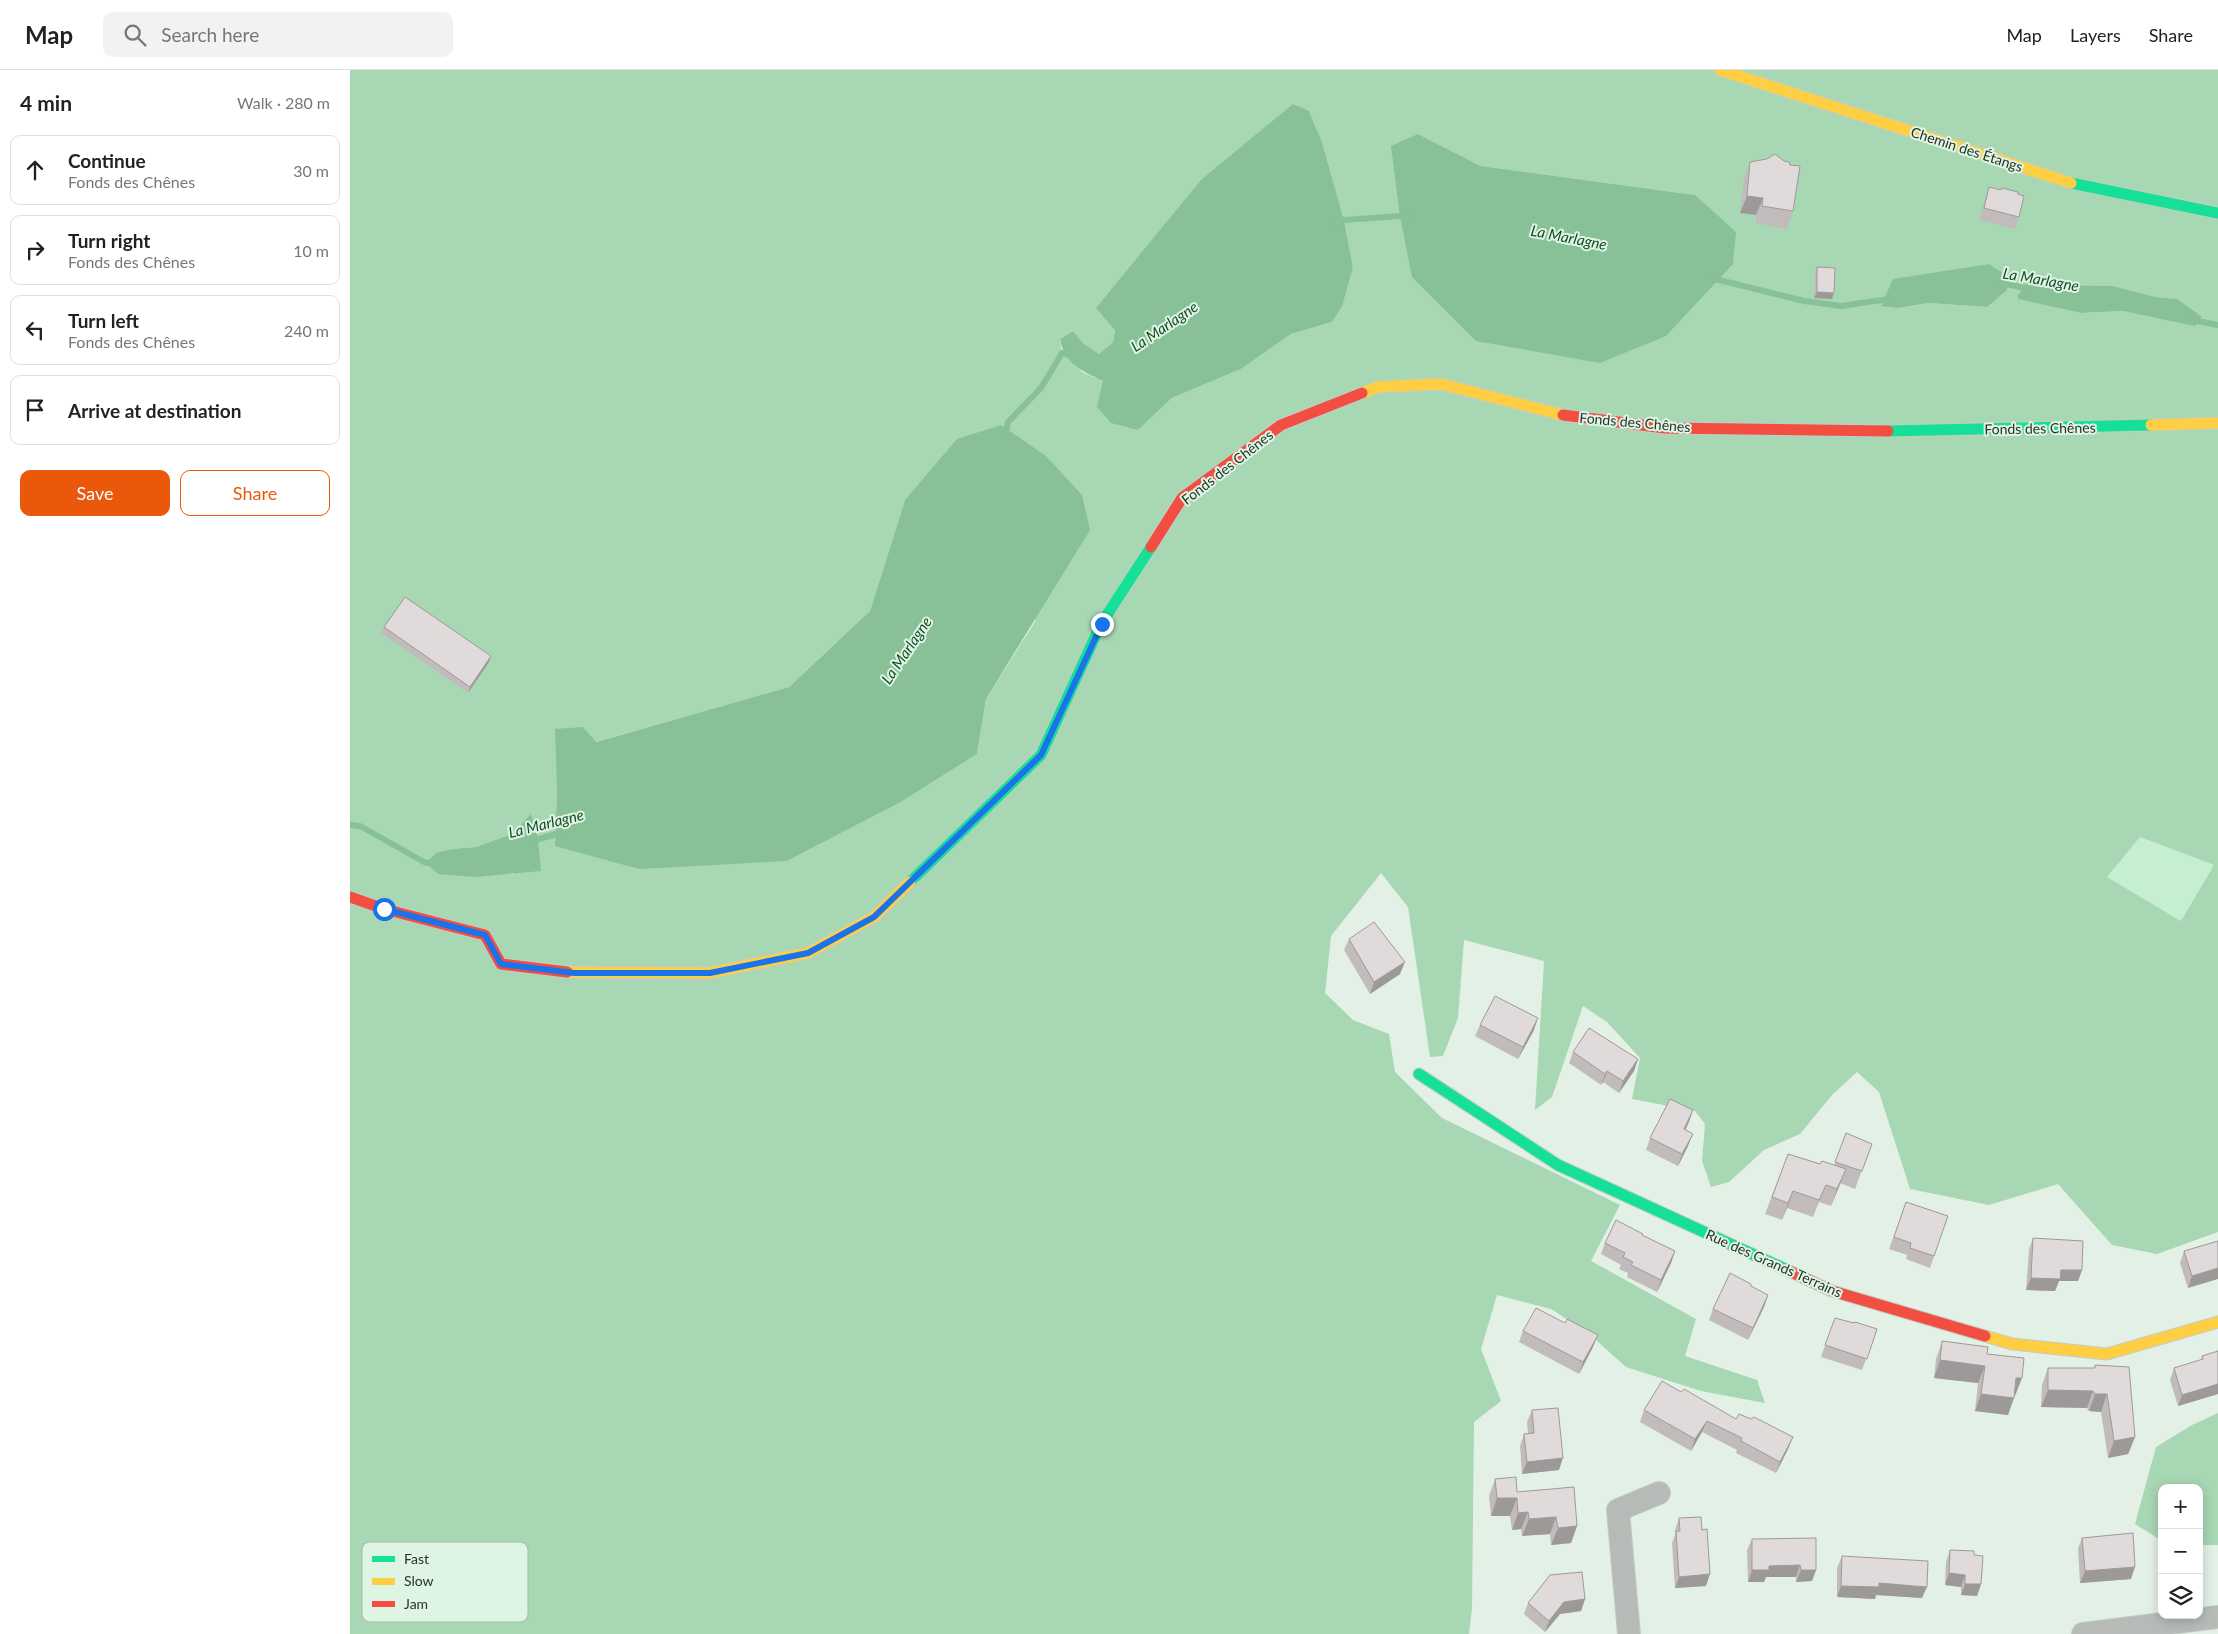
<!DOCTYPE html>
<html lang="en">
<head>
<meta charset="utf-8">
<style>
	body { margin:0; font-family:Lato,sans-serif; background:#f2f2f2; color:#222 }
	.controls { position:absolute; right:15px; bottom:15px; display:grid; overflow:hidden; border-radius:10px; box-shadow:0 2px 12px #0003 }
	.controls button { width:45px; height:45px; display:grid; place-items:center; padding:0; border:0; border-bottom:1px solid #e0e0e0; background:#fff; color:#222; font:25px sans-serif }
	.stop { position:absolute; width:15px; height:15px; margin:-11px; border:4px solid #1a73e8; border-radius:50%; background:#fff }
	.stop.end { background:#1a73e8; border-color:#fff; box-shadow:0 1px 5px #0008 }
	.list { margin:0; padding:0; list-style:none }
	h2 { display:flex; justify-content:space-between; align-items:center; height:65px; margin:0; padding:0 20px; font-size:21px }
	h2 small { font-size:16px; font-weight:400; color:#767676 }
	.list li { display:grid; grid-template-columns:32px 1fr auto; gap:15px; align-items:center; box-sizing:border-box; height:70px; margin:0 10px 10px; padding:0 10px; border:1px solid #e0e0e0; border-radius:10px }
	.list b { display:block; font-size:19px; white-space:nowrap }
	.list p { margin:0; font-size:16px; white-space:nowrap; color:#767676 }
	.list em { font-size:16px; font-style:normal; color:#767676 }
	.actions { display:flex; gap:10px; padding:15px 20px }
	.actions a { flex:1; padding:11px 0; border:1px solid #ea580c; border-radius:10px; text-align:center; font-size:18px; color:#ea580c }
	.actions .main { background:#ea580c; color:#fff }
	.icon { flex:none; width:28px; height:28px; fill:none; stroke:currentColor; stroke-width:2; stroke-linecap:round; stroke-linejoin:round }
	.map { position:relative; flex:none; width:1868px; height:1564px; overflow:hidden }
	header { display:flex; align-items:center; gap:30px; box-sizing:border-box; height:70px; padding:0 25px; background:#fff; border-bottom:1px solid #e0e0e0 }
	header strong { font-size:24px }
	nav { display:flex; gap:28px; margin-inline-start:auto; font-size:18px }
	.search { width:350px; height:45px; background:#f2f2f2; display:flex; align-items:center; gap:12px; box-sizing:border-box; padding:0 18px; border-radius:10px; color:#767676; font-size:19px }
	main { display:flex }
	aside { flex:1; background:#fff }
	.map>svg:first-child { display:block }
	.green { fill:#c6efd1 }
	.forest { fill:#a8d7b4; fill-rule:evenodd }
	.water { fill:#88c098 }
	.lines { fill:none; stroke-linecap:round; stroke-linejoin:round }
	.stream { stroke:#88c098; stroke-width:6 }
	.street-casing { stroke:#c2cdc5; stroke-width:24 }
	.fast-casing { stroke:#c2cdc5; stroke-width:13 }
	.slow-casing { stroke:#c2cdc5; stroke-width:13 }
	.jam-casing { stroke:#c2cdc5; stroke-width:13 }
	.street { stroke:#b6bbb7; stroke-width:22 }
	.fast { stroke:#16e098; stroke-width:11 }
	.slow { stroke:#ffcf43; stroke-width:11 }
	.jam { stroke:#f24e42; stroke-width:11 }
	.wall { fill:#c2bbbc }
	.shaded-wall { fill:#9e9999 }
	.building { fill:#e1dadb; stroke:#9e9999 }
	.route { stroke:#1a73e8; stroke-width:6 }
	.labels { text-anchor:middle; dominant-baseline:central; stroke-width:4; stroke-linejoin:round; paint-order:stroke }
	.street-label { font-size:14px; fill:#28312a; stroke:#def5e3 }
	.water-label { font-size:15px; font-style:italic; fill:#144b28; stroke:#def5e3 }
	.key { fill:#def5e3; stroke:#a7baac; stroke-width:1 }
	.key-label { font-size:14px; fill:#28312a }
</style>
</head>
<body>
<header>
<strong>Map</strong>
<div class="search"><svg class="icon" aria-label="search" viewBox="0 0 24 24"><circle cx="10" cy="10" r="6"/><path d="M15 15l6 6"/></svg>Search here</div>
<nav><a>Map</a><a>Layers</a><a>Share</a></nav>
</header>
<main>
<aside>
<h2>4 min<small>Walk · 280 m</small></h2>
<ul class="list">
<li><svg class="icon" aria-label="ahead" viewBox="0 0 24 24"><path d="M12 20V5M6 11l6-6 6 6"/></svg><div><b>Continue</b><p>Fonds des Chênes</p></div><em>30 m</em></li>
<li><svg class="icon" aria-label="right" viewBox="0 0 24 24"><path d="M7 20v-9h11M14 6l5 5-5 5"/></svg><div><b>Turn right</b><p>Fonds des Chênes</p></div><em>10 m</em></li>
<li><svg class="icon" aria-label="left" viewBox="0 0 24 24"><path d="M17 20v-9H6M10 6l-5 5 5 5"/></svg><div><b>Turn left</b><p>Fonds des Chênes</p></div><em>240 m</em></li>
<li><svg class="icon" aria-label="arrive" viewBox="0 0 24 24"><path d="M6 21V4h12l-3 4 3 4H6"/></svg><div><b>Arrive at destination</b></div></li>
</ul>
<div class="actions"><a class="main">Save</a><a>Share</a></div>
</aside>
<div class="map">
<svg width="1868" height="1564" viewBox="0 0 1868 1564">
	<rect width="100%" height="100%" fill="#e3f0e6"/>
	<!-- green -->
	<polygon class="green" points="1790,767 1864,795 1831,851 1757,807"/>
	<!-- forest -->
	<g class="forest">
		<path d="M 0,0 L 1868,0 L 1868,1162 L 1807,1184 L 1762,1175 L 1708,1114 L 1639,1135 L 1560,1119 L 1529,1022 L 1507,1002 L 1482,1025 L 1450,1064 L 1414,1080 L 1379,1112 L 1361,1117 L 1352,1091 L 1355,1054 L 1345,1041 L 1282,1029 L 1290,988 L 1257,952 L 1233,936 L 1202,1027 L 1185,1040 L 1194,891 L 1114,870 L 1108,948 L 1093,986 L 1080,987 L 1058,837 L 1031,803 L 981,866 L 975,923 L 1003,950 L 1039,964 L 1045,1002 L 1092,1048 L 1270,1135 L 1241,1191 L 1346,1249 L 1335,1286 L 1407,1310 L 1415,1333 L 1351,1321 L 1276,1297 L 1237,1262 L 1201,1239 L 1147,1225 L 1131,1279 L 1151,1331 L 1124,1352 L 1122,1538 L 1119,1564 L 0,1564 ZM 959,41 L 972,72 L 994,150 L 1003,197 L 982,252 L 941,264 L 891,299 L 822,328 L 788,360 L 753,311 L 732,302 L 712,283 L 710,269 L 723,261 L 733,273 L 749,284 L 763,272 L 765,260 ZM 1068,64 L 1131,96 L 1345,125 L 1126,271 ZM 1639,194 L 1637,237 L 1578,233 L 1549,238 L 1620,199 ZM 1724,215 L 1763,216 L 1806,227 L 1827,229 L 1804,247 L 1773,241 L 1731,243 L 1702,236 ZM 555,430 L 686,550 L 636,629 L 627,684 L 551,732 L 437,791 L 205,776 L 207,718 L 233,657 L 245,672 L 439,617 L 520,541 ZM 53,533 L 138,592 L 118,623 ZM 181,745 L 163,805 L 102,779 L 126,777 L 164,763 ZM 1790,767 L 1864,795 L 1831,851 L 1757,807 Z"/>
		<polygon points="1868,1343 1868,1475 1849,1475 1849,1418 1812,1418 1812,1471 1785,1454 1806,1377 1842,1355"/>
	</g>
	<!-- water -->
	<g class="water">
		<path d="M 943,34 L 959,41 L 972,72 L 994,150 L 1003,197 L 992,236 L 982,252 L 941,264 L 891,299 L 822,328 L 788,360 L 761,353 L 747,337 L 753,311 C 732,301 714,294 710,269 L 723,261 L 733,273 L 749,284 L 763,272 L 765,260 L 746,238 L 851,110 Z"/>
		<polygon points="1068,64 1131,96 1345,125 1386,162 1383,194 1316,266 1250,293 1126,271 1062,207 1050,146 1041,76"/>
		<polygon points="1639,194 1659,207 1657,220 1637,237 1578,233 1549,238 1531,236 1543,209"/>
		<polygon points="1680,209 1724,215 1763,216 1806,227 1827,229 1852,247 1845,256 1773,241 1731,243 1668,229 1668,225"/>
		<polygon points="651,355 696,386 732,425 740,460 636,629 627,684 551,732 437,791 289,799 205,776 207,718 205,659 233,657 246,672 439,617 520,541 555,430 607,369"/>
		<polygon points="181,744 188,769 191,801 126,807 88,804 76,793 86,783 102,779 126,777 164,763"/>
	</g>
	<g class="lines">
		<!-- stream -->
		<g class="stream">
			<polyline points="988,154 994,150 1050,146 1057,148"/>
			<polyline points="1361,208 1454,231 1491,236 1539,229"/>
			<polyline points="1651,213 1680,219"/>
			<polyline points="1842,250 1868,255"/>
			<polyline points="655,366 658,352 691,318 712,283 719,285"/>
			<polyline points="0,755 10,756 76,793 84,792"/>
			<polyline points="182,771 213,762"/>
		</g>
		<!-- street casing -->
		<g class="street-casing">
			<g id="street">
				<polyline points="1279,1564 1268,1440 1309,1423"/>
				<polyline points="1733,1564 1868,1547"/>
			</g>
		</g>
		<!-- fast casing -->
		<g class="fast-casing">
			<g id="fast">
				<polyline points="1721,113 1868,143"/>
				<polyline points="1538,361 1801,355"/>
				<polyline points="560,812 691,685 751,554 801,477"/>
				<polyline points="1069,1004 1208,1095 1437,1200"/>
			</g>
		</g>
		<!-- slow casing -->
		<g class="slow-casing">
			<g id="slow">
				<polyline points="1370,0 1721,113"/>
				<polyline points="1012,323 1028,317 1091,314 1213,345"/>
				<polyline points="1801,355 1868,353"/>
				<polyline points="217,902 360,903 458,883 524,847 560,812"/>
				<polyline points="1635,1266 1662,1274 1757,1284 1868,1252"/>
			</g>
		</g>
		<!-- jam casing -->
		<g class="jam-casing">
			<g id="jam">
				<polyline points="1213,345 1315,358 1538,361"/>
				<polyline points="801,477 832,428 931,355 1012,323"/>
				<polyline points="0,827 34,839 135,865 151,894 217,902"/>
				<polyline points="1437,1200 1482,1221 1635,1266"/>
			</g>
		</g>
		<!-- street -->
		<use href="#street" class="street"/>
		<!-- fast -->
		<use href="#fast" class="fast"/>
		<!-- slow -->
		<use href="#slow" class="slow"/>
		<!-- jam -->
		<use href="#jam" class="jam"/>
	</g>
	<!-- wall -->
	<g class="wall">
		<polygon points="1400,92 1443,141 1437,159 1406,153 1406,145 1390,143 1394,109"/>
		<polygon points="1639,117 1669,147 1665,159 1629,150 1635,129"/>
		<polygon points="1467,197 1482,229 1464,228 1465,203"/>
		<polygon points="34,557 139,592 118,623 31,563"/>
		<polygon points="999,869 1050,904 1020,924 994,880"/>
		<polygon points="1130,955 1184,960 1168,989 1125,966"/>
		<polygon points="1223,982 1288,989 1284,1001 1269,1023 1253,1012 1251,1015 1219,993"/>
		<polygon points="1343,1040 1335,1060 1338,1076 1328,1096 1296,1080 1300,1068"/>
		<polygon points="1496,1063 1522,1074 1505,1119 1490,1113 1481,1136 1469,1132 1463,1147 1437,1138 1432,1150 1415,1144 1438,1084 1470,1094 1484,1095"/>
		<polygon points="1556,1132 1598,1146 1580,1198 1556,1189 1557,1185 1539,1179"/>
		<polygon points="1292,1165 1325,1181 1321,1193 1307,1222 1277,1207 1278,1203 1269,1199 1271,1195 1251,1184 1255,1173"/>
		<polygon points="1683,1168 1732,1200 1728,1211 1709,1211 1705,1221 1676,1220 1679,1179"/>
		<polygon points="1868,1171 1838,1218 1830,1193 1834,1181"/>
		<polygon points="1401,1216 1418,1225 1414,1237 1398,1270 1359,1250 1363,1239"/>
		<polygon points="1485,1248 1504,1253 1527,1259 1512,1300 1471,1287"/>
		<polygon points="1173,1261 1243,1277 1229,1304 1169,1272"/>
		<polygon points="1592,1271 1637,1284 1665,1326 1664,1325 1658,1345 1625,1341 1628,1313 1584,1308 1586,1289"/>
		<polygon points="1868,1281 1868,1324 1828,1336 1820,1310 1824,1298 1851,1290 1852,1286"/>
		<polygon points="1745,1295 1785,1367 1778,1384 1758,1388 1751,1342 1739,1341 1737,1338 1691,1337 1692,1315 1698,1298 1744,1298"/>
		<polygon points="1182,1340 1209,1400 1172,1404 1170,1376 1174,1364 1178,1363 1177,1352"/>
		<polygon points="1294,1340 1386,1349 1401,1349 1443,1367 1438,1379 1426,1403 1386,1383 1387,1380 1352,1362 1341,1381 1290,1352"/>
		<polygon points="1145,1409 1227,1456 1221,1473 1201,1475 1200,1464 1172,1466 1171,1459 1162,1460 1160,1446 1141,1446 1139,1426"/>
		<polygon points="1329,1448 1356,1516 1325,1518 1322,1473 1325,1465 1325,1460"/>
		<polygon points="1732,1468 1781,1509 1730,1513 1728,1479"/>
		<polygon points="1402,1469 1466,1500 1462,1511 1446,1512 1446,1507 1416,1507 1414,1512 1398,1512 1397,1480"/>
		<polygon points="1600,1480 1624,1485 1631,1514 1627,1526 1611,1525 1611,1517 1595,1515 1596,1492"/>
		<polygon points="1492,1486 1572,1528 1526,1525 1525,1529 1487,1527 1487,1498"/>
		<polygon points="1235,1529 1231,1541 1210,1544 1195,1562 1174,1544 1178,1533"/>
	</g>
	<!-- shaded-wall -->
	<g class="shaded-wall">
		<polygon points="1397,126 1413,128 1406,145 1390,143"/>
		<polygon points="1467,222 1484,223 1482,229 1464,228"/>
		<polygon points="141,586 139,592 118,623 120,617"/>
		<polygon points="1055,892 1050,904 1020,924 1024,912"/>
		<polygon points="1188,948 1184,960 1168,989 1173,977"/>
		<polygon points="1288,989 1284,1001 1269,1023 1273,1011"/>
		<polygon points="1257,1001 1253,1012 1251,1015 1255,1004"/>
		<polygon points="1343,1040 1339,1052 1330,1071 1334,1059"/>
		<polygon points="1343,1064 1338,1076 1328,1096 1332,1084"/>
		<polygon points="1496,1099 1489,1117 1481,1136 1487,1119"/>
		<polygon points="1443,1121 1437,1138 1432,1150 1438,1133"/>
		<polygon points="1325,1181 1321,1193 1307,1222 1311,1210"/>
		<polygon points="1868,1198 1868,1209 1838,1218 1842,1206"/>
		<polygon points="1711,1200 1732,1200 1728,1211 1709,1211 1705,1221 1676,1220 1681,1208"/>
		<polygon points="1418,1225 1414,1237 1398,1270 1403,1258"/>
		<polygon points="1248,1265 1243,1277 1229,1304 1233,1292"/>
		<polygon points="1590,1290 1635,1296 1628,1313 1584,1308"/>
		<polygon points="1666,1308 1672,1308 1665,1326 1660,1325"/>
		<polygon points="1868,1314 1868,1324 1828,1336 1832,1325"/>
		<polygon points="1698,1320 1743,1321 1737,1338 1691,1337"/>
		<polygon points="1631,1324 1664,1328 1658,1345 1625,1341"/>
		<polygon points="1745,1324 1757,1324 1751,1342 1739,1341"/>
		<polygon points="1357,1351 1352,1362 1341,1381 1345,1369"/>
		<polygon points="1443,1367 1438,1379 1426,1403 1430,1392"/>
		<polygon points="1785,1367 1778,1384 1758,1388 1764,1371"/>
		<polygon points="1213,1388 1209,1400 1172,1404 1177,1392"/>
		<polygon points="1147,1428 1167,1428 1160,1446 1141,1446"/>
		<polygon points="1178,1442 1171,1459 1162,1460 1168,1443"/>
		<polygon points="1206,1447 1200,1464 1172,1466 1179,1449"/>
		<polygon points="1227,1456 1221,1473 1201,1475 1208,1458"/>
		<polygon points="1450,1495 1446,1507 1416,1507 1414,1512 1398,1512 1402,1500 1419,1496"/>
		<polygon points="1785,1497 1781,1509 1730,1513 1735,1501"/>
		<polygon points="1451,1500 1466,1500 1462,1511 1446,1512"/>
		<polygon points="1599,1503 1615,1505 1611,1517 1595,1515"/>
		<polygon points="1360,1504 1356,1516 1325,1518 1329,1507"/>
		<polygon points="1529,1513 1577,1517 1572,1528 1526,1525 1525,1529 1487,1527 1491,1516"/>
		<polygon points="1615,1514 1631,1514 1627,1526 1611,1525"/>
		<polygon points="1235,1529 1231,1541 1210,1544 1195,1562 1199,1551 1214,1532"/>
	</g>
	<!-- building -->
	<g class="building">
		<polygon points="1425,84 1434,91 1439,92 1440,95 1450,96 1443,141 1412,136 1413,128 1397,126 1400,92 1417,89"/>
		<polygon points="1639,117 1651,120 1652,118 1668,122 1668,124 1674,126 1669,147 1634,138"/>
		<polygon points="1467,197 1485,198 1484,223 1467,222"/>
		<polygon points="55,527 141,586 120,617 34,557"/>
		<polygon points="1024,852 1055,892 1024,912 999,869"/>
		<polygon points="1145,926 1188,948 1173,977 1130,955"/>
		<polygon points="1239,958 1288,989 1273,1011 1257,1001 1255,1004 1223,982"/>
		<polygon points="1320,1029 1343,1040 1334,1059 1343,1064 1332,1084 1300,1068"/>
		<polygon points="1496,1063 1522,1074 1512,1101 1485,1092"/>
		<polygon points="1438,1084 1470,1094 1472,1091 1496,1099 1487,1119 1476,1115 1469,1130 1443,1121 1438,1133 1422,1127"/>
		<polygon points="1556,1132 1598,1146 1584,1186 1560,1178 1561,1173 1544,1167"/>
		<polygon points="1266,1150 1293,1164 1292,1165 1325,1181 1311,1210 1281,1195 1283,1192 1273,1187 1275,1183 1255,1173"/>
		<polygon points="1683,1168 1733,1171 1732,1200 1711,1200 1710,1209 1681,1208"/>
		<polygon points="1868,1171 1868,1198 1842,1206 1834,1181"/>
		<polygon points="1380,1203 1401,1214 1401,1216 1418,1225 1403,1258 1363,1239"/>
		<polygon points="1186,1238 1215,1253 1217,1249 1248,1265 1233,1292 1173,1261"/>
		<polygon points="1485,1248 1504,1253 1505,1252 1527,1259 1517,1289 1475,1275"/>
		<polygon points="1592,1271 1638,1277 1637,1284 1674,1288 1672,1308 1666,1308 1664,1328 1631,1324 1635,1296 1590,1290"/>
		<polygon points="1868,1281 1868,1314 1832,1325 1824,1298 1853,1289 1852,1286"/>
		<polygon points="1745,1295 1779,1297 1785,1367 1764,1371 1757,1324 1745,1324 1743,1321 1698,1320 1698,1298 1745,1298"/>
		<polygon points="1312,1311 1331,1322 1334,1319 1386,1349 1389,1344 1401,1349 1404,1347 1443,1367 1430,1392 1391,1371 1392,1368 1357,1351 1345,1369 1294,1340"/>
		<polygon points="1208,1338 1213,1388 1177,1392 1174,1364 1184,1363 1182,1340"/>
		<polygon points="1166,1407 1167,1422 1224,1417 1227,1456 1208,1458 1206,1447 1179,1449 1178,1442 1168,1443 1167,1428 1147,1428 1145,1409"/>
		<polygon points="1351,1447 1352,1460 1357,1459 1360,1504 1329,1507 1326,1461 1330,1461 1329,1448"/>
		<polygon points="1783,1463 1785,1497 1735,1501 1732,1468"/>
		<polygon points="1466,1468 1466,1500 1451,1500 1450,1495 1419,1496 1419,1500 1402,1500 1402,1469"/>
		<polygon points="1600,1480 1624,1481 1624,1485 1633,1486 1631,1514 1615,1514 1615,1505 1599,1503"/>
		<polygon points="1492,1486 1578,1491 1577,1517 1529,1513 1529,1517 1491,1516"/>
		<polygon points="1232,1502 1235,1529 1214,1532 1199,1551 1178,1533 1200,1505"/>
	</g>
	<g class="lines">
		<!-- route -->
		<polyline class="route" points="34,839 135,865 151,894 224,903 360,903 458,883 524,847 691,685 752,554"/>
	</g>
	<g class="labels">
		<!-- street labels -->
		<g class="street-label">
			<text transform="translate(1617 79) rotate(18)">Chemin des Étangs</text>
			<text transform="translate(1285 352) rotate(5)">Fonds des Chênes</text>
			<text transform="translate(1690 358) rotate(-1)">Fonds des Chênes</text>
			<text transform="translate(877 397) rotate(-38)">Fonds des Chênes</text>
			<text transform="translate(1424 1193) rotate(24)">Rue des Grands Terrains</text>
		</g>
		<!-- water labels -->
		<g class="water-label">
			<text transform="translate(1219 167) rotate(11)">La Marlagne</text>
			<text transform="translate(1691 209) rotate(10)">La Marlagne</text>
			<text transform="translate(814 256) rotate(-34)">La Marlagne</text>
			<text transform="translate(556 580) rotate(-56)">La Marlagne</text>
			<text transform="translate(196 753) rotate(-14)">La Marlagne</text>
		</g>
	</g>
	<!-- legend -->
	<rect x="12" y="1472" width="166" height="80" rx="8" class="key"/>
	<rect x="22" y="1486" width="23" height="6" fill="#16e098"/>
	<rect x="22" y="1508" width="23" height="7" fill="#ffcf43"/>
	<rect x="22" y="1531" width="23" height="6" fill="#f24e42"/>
	<g class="key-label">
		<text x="54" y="1494">Fast</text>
		<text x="54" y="1516">Slow</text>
		<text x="54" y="1539">Jam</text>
	</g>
</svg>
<div class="controls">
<button>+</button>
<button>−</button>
<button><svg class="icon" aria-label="layers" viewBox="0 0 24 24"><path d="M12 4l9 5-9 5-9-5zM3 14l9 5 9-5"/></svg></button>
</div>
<div class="stop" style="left:34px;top:839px"></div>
<div class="stop end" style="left:752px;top:554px"></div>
</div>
</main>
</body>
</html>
